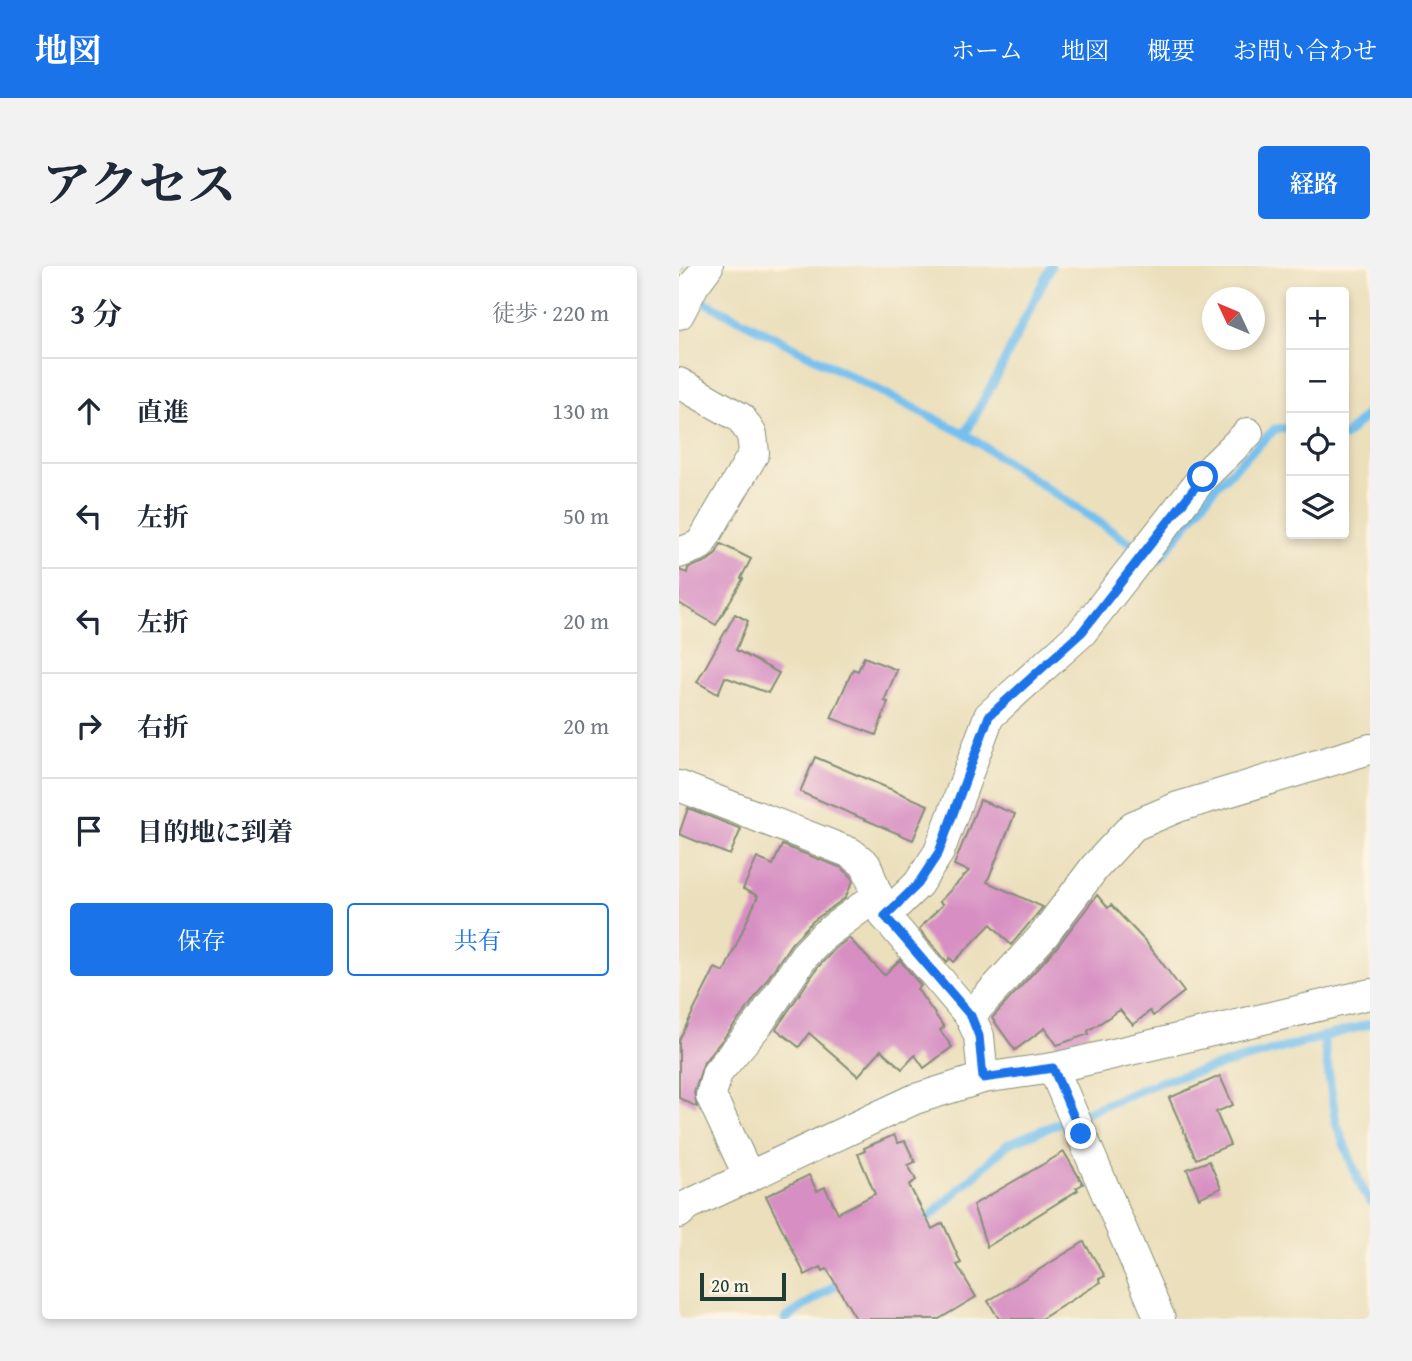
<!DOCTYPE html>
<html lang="ja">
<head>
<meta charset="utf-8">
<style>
	body { margin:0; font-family:"Gentium Book Plus","Noto Serif JP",serif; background:#f2f2f3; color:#1f2937 }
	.controls { position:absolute; right:21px; top:21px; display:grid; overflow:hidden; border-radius:7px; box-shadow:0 4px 10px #0003 }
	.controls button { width:63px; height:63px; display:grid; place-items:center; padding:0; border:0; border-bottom:2px solid #e0e1e3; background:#fff; color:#1f2937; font:35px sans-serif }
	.compass { position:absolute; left:523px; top:21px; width:63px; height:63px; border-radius:50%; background:#fff; box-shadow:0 4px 10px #0003; rotate:314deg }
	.scale { position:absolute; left:21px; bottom:18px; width:86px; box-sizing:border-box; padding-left:7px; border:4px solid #1f3d34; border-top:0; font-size:19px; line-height:24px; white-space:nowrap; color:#1f3d34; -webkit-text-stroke:5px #fcf5e5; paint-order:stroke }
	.stop { position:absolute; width:21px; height:21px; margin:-16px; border:5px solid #1a73e8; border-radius:50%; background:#fff }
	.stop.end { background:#1a73e8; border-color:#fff; box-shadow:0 2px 7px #0008 }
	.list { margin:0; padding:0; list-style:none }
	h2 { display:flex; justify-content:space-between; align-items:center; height:91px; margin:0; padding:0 28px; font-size:30px }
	h2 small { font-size:23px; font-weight:400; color:#747a83 }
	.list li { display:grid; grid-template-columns:46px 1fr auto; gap:21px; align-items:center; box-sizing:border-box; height:105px; padding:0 28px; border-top:2px solid #e0e1e3 }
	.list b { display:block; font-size:26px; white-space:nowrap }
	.list em { font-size:23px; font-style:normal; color:#747a83 }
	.actions { display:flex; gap:14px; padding:21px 28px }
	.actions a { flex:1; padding:16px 0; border:2px solid #1a73e8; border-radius:7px; text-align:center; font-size:24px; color:#1a73e8 }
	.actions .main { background:#1a73e8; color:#fff }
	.icon { flex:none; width:38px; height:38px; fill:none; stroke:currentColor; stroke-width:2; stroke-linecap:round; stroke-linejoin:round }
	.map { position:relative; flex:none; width:691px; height:1053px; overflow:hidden; border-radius:7px }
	header { display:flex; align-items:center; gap:42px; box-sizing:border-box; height:98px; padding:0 35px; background:#1a73e8; color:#fff }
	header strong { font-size:33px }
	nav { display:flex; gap:38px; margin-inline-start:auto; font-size:24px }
	.intro { display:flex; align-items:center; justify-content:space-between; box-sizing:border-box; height:168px; padding:0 42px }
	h1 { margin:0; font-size:49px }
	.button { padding:18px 32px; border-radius:7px; background:#1a73e8; color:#fff; font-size:24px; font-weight:700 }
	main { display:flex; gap:42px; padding:0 42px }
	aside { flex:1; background:#fff; border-radius:7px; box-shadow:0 4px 10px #0003 }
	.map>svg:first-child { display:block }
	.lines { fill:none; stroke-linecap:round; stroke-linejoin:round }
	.stream { stroke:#74c0ee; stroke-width:9 }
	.building { fill:#d78fc3 }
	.minor-casing { stroke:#858e78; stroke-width:32 }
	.minor { stroke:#fff; stroke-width:30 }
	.route { stroke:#1a73e8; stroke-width:9 }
</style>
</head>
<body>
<header>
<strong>地図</strong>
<nav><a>ホーム</a><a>地図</a><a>概要</a><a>お問い合わせ</a></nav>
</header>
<div class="intro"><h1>アクセス</h1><a class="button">経路</a></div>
<main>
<aside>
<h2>3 分<small>徒歩 · 220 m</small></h2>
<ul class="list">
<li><svg class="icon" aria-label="ahead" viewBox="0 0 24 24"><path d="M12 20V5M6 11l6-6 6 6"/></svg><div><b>直進</b></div><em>130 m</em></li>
<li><svg class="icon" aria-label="left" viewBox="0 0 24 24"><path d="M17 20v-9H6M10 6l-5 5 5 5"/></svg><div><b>左折</b></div><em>50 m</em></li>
<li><svg class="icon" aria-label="left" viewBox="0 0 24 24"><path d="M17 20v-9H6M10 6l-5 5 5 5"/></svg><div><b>左折</b></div><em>20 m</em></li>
<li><svg class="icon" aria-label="right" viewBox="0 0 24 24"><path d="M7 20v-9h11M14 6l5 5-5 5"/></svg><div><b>右折</b></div><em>20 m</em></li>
<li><svg class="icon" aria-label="arrive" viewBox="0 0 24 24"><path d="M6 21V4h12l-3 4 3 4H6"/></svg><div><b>目的地に到着</b></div></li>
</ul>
<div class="actions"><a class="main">保存</a><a>共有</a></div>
</aside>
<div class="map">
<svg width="691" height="1053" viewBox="0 0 691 1053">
	<rect width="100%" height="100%" fill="#fcf5e5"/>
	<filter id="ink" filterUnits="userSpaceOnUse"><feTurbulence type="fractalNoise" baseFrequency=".0143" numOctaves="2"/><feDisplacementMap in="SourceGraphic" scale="14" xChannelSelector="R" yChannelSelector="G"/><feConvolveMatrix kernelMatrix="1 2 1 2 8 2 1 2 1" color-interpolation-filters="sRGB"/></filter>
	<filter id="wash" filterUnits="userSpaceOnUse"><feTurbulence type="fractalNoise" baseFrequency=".00686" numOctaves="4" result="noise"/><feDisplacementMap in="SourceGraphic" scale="28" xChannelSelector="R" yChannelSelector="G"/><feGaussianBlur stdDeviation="1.57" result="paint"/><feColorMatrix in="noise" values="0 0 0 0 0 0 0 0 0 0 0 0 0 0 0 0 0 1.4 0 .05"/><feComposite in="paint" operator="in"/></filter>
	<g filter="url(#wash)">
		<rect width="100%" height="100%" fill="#ebdfbc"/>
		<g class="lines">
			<!-- stream -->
			<g class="stream">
				<polyline points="0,1 0,0"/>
				<polyline points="14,30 286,168 479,295 537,220 596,163 612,162"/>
				<polyline points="286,168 319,108 372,0"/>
				<polyline points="665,171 691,145"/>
				<polyline points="644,770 657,857 684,925 691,935"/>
				<polyline points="241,960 329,878 481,816 691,758"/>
				<polyline points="106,1053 167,1012"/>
			</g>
		</g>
		<g id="blocks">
			<!-- building -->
			<g class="building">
				<polygon points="42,278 72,293 62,312 64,313 37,359 0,337 0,304 8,307 9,302 28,295 36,289"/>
				<polygon points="56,348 69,355 57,384 100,407 89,427 46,411 39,428 18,416"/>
				<polygon points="185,391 218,404 205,435 209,436 197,469 152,452 174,403 179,405"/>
				<polygon points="136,491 249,539 234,574 121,526"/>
				<polygon points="301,534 336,548 308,616 364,641 332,679 312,658 275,696 271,692 268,696 240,663 264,638 260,636 290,605 275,599"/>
				<polygon points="9,542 62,563 51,589 0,568"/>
				<polygon points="103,579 163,602 172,610 174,615 166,632 134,655 112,678 66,746 25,796 15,826 18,841 0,832 0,774 36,702 45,706 79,630 64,623 78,592 94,599"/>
				<polygon points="418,629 429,642 432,639 467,676 505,726 474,750 471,745 454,759 441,744 409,765 410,768 378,779 366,762 336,784 313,752 377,682"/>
				<polygon points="170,672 205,709 221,694 242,720 238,723 265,761 261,764 273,781 245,802 236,789 223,803 202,784 179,810 130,767 120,781 97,763 139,701 157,682"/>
				<polygon points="541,810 554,839 537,846 551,879 517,893 490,832"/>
				<polygon points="215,869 219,877 226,875 236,896 229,899 237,914 230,919 253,963 264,957 282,997 278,999 297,1031 260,1053 177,1053 148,1003 144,1005 142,1001 126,1009 87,930 130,909 138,925 146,921 159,947 196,928 179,888 186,885 185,882"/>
				<polygon points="385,886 404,918 397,922 399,924 308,981 294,939"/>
				<polygon points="530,895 542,922 520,932 508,903"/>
				<polygon points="405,976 426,1010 420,1013 422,1016 362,1053 320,1053 309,1035"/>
			</g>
		</g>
	</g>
	<g filter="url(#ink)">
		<use href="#blocks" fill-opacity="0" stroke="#858e78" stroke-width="2"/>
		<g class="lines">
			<!-- minor casing -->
			<g class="minor-casing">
				<g id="minor">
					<polyline points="0,48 15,19 29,0"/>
					<polyline points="0,117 62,152 73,169 75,187 21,279 0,287"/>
					<polyline points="0,520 172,587 187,599 206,650 291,750"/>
					<polyline points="206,650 239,618 260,586 310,450 403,366 524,211 569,167"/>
					<polyline points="374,802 481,1053"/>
					<polyline points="304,812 300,770 291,750 364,670 416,601 454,560 499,541 691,483"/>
					<polyline points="70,911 32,830 38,807 80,757 125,690 145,669 199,629"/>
					<polyline points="0,947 9,939 236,833 304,812 374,802 691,728"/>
				</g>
			</g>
			<!-- minor -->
			<use href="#minor" class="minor"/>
		</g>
	</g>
	<g class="lines" filter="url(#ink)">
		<!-- route -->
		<polyline class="route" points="402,868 374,802 304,812 300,770 292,750 206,650 239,618 260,586 310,450 403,366 524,211"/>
	</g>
</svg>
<div class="controls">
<button>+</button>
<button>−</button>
<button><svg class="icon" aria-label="locate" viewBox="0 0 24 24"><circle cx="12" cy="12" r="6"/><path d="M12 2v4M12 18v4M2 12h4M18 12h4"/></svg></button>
<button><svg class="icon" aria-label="layers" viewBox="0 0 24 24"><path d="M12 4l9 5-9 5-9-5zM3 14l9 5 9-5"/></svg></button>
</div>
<svg class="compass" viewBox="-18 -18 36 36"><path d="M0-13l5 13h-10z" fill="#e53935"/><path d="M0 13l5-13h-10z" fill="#747a83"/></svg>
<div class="scale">20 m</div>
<div class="stop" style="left:524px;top:211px"></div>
<div class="stop end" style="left:402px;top:868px"></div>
</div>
</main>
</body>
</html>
